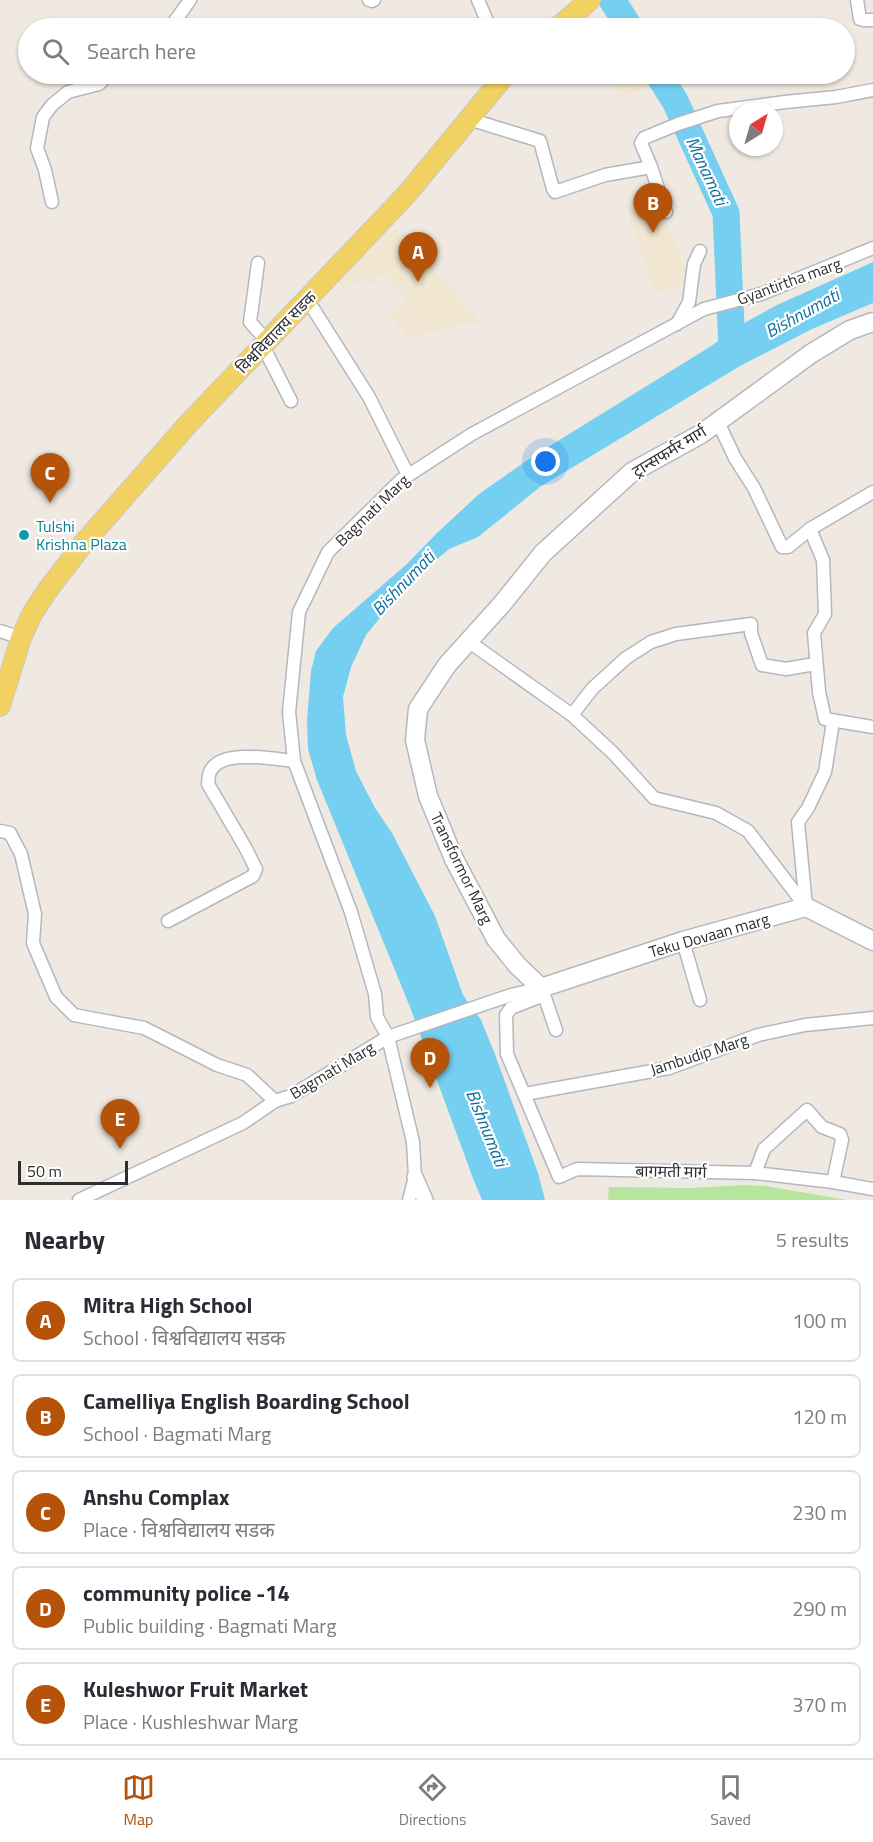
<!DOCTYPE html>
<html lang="en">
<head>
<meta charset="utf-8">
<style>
	body { margin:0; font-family:"Titillium Web","Noto Sans Devanagari",sans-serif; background:#f7f7f7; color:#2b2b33 }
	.compass { position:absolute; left:729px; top:102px; width:54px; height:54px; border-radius:50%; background:#fff; box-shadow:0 2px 4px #0004; rotate:37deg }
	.scale { position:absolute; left:18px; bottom:15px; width:110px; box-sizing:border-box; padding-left:6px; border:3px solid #2e2e2e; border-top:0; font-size:16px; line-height:21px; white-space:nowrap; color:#2e2e2e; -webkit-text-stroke:4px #fff; paint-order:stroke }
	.you { position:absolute; left:546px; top:462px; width:21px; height:21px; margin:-15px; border:4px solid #fff; border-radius:50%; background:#1a73e8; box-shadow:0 0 0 9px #1a73e833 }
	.badge { display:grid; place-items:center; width:39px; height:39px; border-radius:50%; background:#b45309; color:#fff; font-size:20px; font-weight:700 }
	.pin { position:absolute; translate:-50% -50px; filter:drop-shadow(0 2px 3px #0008) }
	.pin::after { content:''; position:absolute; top:32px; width:21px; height:18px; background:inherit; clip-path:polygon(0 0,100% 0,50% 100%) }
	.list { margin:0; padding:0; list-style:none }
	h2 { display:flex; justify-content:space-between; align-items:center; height:78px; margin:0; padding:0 24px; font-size:26px }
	h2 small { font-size:20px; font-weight:400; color:#7c7c81 }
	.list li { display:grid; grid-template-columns:39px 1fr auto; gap:18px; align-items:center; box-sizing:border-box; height:84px; margin:0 12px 12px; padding:0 12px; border:2px solid #e1e1e2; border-radius:9px }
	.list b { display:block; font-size:22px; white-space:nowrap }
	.list p { margin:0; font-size:20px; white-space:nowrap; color:#7c7c81 }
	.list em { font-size:20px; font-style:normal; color:#7c7c81 }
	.icon { flex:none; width:33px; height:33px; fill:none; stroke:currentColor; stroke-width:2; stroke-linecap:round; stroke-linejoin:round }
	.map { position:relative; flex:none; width:873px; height:1200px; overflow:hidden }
	.search { position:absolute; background:#fff; box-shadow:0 2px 4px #0004; left:18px; right:18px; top:18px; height:66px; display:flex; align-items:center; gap:15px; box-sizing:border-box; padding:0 21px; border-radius:33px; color:#7c7c81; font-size:22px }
	.sheet { height:558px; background:#fff }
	nav { display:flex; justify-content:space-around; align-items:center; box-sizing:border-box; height:84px; border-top:2px solid #e1e1e2; background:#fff; font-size:16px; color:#7c7c81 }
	nav a { display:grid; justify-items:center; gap:3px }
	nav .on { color:#b45309 }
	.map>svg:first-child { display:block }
	.education { fill:#f0e6d1 }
	.green { fill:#b6e59e }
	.water { fill:#75cff0 }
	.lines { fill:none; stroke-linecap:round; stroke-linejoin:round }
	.river { stroke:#75cff0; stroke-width:27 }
	.minor-casing { stroke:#b4b7c1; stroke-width:15 }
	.tertiary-casing { stroke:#b4b7c1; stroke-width:18 }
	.secondary-casing { stroke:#b4b7c1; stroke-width:21 }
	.primary-casing { stroke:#c9c9c9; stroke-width:22 }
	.minor { stroke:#fff; stroke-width:12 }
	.tertiary { stroke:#fff; stroke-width:15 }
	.secondary { stroke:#fff; stroke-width:18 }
	.primary { stroke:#f2d163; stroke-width:20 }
	.culture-dot { fill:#0f9aa8; stroke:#fff; stroke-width:2 }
	.labels { text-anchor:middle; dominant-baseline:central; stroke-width:4.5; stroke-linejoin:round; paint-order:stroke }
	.street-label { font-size:16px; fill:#2e2e2e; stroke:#fff }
	.culture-label { font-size:16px; fill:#0d838f; stroke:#fff; text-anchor:start }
	.water-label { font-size:18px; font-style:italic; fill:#0d6fa3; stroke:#fff }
</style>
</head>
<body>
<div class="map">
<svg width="873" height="1200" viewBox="0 0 873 1200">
	<rect width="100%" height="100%" fill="#efe9e1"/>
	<!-- education -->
	<g class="education">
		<polygon points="611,74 660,74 664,81 620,97"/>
		<polygon points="655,198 691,282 655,293 626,206"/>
		<polygon points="397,230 421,255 481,321 407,337 389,315 408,302 384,273 371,284 365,277 357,284 351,280 343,288 336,278 371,237"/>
	</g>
	<!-- green -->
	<polygon class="green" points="744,1185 766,1186 847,1200 608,1200 609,1187 690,1188"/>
	<!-- water -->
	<polygon class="water" points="873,262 873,303 812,329 740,366 540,487 478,537 449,549 422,572 391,604 366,635 351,667 343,697 346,735 356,771 375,808 392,833 435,916 463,995 481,1020 496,1057 538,1173 545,1200 482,1200 474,1181 410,1007 317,780 308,749 307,720 311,671 316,651 333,628 407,564 436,534 479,494 532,457 708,348 746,322 777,305"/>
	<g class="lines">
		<!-- river -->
		<g class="river">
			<polyline points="612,0 630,28"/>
			<polyline points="658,74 675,101 726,213 732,349"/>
		</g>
		<!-- minor casing -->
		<g class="minor-casing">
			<g id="minor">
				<polyline points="369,0 372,1 374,0"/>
				<polyline points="478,0 490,28"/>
				<polyline points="857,0 860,19 864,20 873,20"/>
				<polyline points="170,28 190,0"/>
				<polyline points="469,119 540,141 553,189 555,192 605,175 651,167 641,143 644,138 678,124 718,111 785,102 836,97 873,90"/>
				<polyline points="651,167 666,212"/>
				<polyline points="52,202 45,170 37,148 43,117 52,105 68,92 99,84 109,74"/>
				<polyline points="258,263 250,322 267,341"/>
				<polyline points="307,299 369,397 408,475"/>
				<polyline points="677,324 689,302 694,264 700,251"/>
				<polyline points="263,346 291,401"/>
				<polyline points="718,422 735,458 754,488 782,547 788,547 810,529"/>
				<polyline points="873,492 810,529 823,560 825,614 814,633 819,692 825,719 873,727"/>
				<polyline points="0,631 21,638"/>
				<polyline points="468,641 572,715 613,753 654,798 716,813 748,831 806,907"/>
				<polyline points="572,715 592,689 626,658 651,642 676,634 751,624 751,633 762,665 786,669 815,664"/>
				<polyline points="0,831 10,833 21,854 35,914 33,943 56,997 74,1015 144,1028 217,1065 247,1075 275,1101"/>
				<polyline points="806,907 798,822 808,808 825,772 833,722"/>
				<path d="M 168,921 L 253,876 L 256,869 L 245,847 L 208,784 C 209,779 208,774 211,770 C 223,749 274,759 294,761"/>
				<polyline points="683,941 700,1000"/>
				<polyline points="544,995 556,1030"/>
				<polyline points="525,1094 669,1068 758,1035 805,1025 873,1018"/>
				<polyline points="755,1173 764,1149 807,1110 822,1127 840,1134 842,1140 833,1182"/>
				<polyline points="79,1200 243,1123 275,1101 291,1096 388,1037 511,995 541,988 544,995 511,1008 506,1015 507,1054 559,1177 577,1169 755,1173 833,1182 873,1189"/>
				<polyline points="409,1200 415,1177 413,1142 388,1037 377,1017 375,994 351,912 294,761 289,712 299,612 328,552 401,480 472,434 704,309 761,294 873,248"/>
			</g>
		</g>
		<!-- tertiary casing -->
		<g class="tertiary-casing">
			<polyline id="tertiary" points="415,1177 425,1200"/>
		</g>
		<!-- secondary casing -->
		<g class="secondary-casing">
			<polyline id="secondary" points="873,322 850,330 812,353 701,434 632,472 543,553 502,604 447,665 418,709 415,740 428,796 454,859 496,939 517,965 541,988 683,941 806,907 873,941"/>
		</g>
		<!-- primary casing -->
		<g class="primary-casing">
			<g id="primary">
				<polyline points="557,28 590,0"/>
				<polyline points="0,706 21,638 32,614 47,591 83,544 189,423 406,195 506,74"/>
			</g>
		</g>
		<!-- minor -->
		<use href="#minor" class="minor"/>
		<!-- tertiary -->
		<use href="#tertiary" class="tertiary"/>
		<!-- secondary -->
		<use href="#secondary" class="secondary"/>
		<!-- primary -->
		<use href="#primary" class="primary"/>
	</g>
	<!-- markers -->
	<circle class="culture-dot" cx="24" cy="535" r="6"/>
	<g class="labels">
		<!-- street labels -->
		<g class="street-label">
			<text transform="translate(789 281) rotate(-20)">Gyantirtha marg</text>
			<text transform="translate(276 332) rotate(-46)">विश्वविद्यालय सडक</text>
			<text transform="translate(669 451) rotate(-31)">ट्रान्सफर्मर मार्ग</text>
			<text transform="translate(372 510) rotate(-44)">Bagmati Marg</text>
			<text transform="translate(462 868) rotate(64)">Transformor Marg</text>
			<text transform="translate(709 935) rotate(-16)">Teku Dovaan marg</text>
			<text transform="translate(699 1054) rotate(-18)">Jambudip Marg</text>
			<text transform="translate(332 1070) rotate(-31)">Bagmati Marg</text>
			<text transform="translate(671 1171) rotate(1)">बागमती मार्ग</text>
		</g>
		<!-- culture labels -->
		<g class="culture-label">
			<text x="36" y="526">Tulshi<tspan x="36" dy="18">Krishna Plaza</tspan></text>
		</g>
		<!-- water labels -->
		<g class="water-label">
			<text transform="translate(707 171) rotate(65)">Manamati</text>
			<text transform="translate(802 313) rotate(-29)">Bishnumati</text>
			<text transform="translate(403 583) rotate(-46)">Bishnumati</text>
			<text transform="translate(487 1128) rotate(68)">Bishnumati</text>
		</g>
	</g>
</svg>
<svg class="compass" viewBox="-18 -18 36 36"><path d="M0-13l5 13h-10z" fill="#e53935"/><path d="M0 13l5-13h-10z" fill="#7c7c81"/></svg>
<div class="scale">50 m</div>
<div class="you"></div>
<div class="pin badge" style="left:418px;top:282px">A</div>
<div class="pin badge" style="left:653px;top:233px">B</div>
<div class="pin badge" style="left:50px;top:503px">C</div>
<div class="pin badge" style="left:430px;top:1088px">D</div>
<div class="pin badge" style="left:120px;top:1149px">E</div>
<div class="search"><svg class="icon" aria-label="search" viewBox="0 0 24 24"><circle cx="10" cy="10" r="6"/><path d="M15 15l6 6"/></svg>Search here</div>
</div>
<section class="sheet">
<h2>Nearby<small>5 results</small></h2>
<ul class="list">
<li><span class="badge">A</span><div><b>Mitra High School</b><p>School · विश्वविद्यालय सडक</p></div><em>100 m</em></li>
<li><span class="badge">B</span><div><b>Camelliya English Boarding School</b><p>School · Bagmati Marg</p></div><em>120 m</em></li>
<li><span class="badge">C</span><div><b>Anshu Complax</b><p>Place · विश्वविद्यालय सडक</p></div><em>230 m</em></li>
<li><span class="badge">D</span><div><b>community police -14</b><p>Public building · Bagmati Marg</p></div><em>290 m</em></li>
<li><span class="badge">E</span><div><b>Kuleshwor Fruit Market</b><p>Place · Kushleshwar Marg</p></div><em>370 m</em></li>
</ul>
</section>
<nav>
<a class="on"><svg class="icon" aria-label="map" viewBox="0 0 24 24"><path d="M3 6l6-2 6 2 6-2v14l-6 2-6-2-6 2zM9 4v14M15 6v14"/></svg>Map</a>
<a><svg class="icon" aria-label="directions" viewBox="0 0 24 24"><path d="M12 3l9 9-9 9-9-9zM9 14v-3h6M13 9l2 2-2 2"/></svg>Directions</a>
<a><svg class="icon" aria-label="saved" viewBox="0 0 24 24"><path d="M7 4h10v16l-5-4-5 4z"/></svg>Saved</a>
</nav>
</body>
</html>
